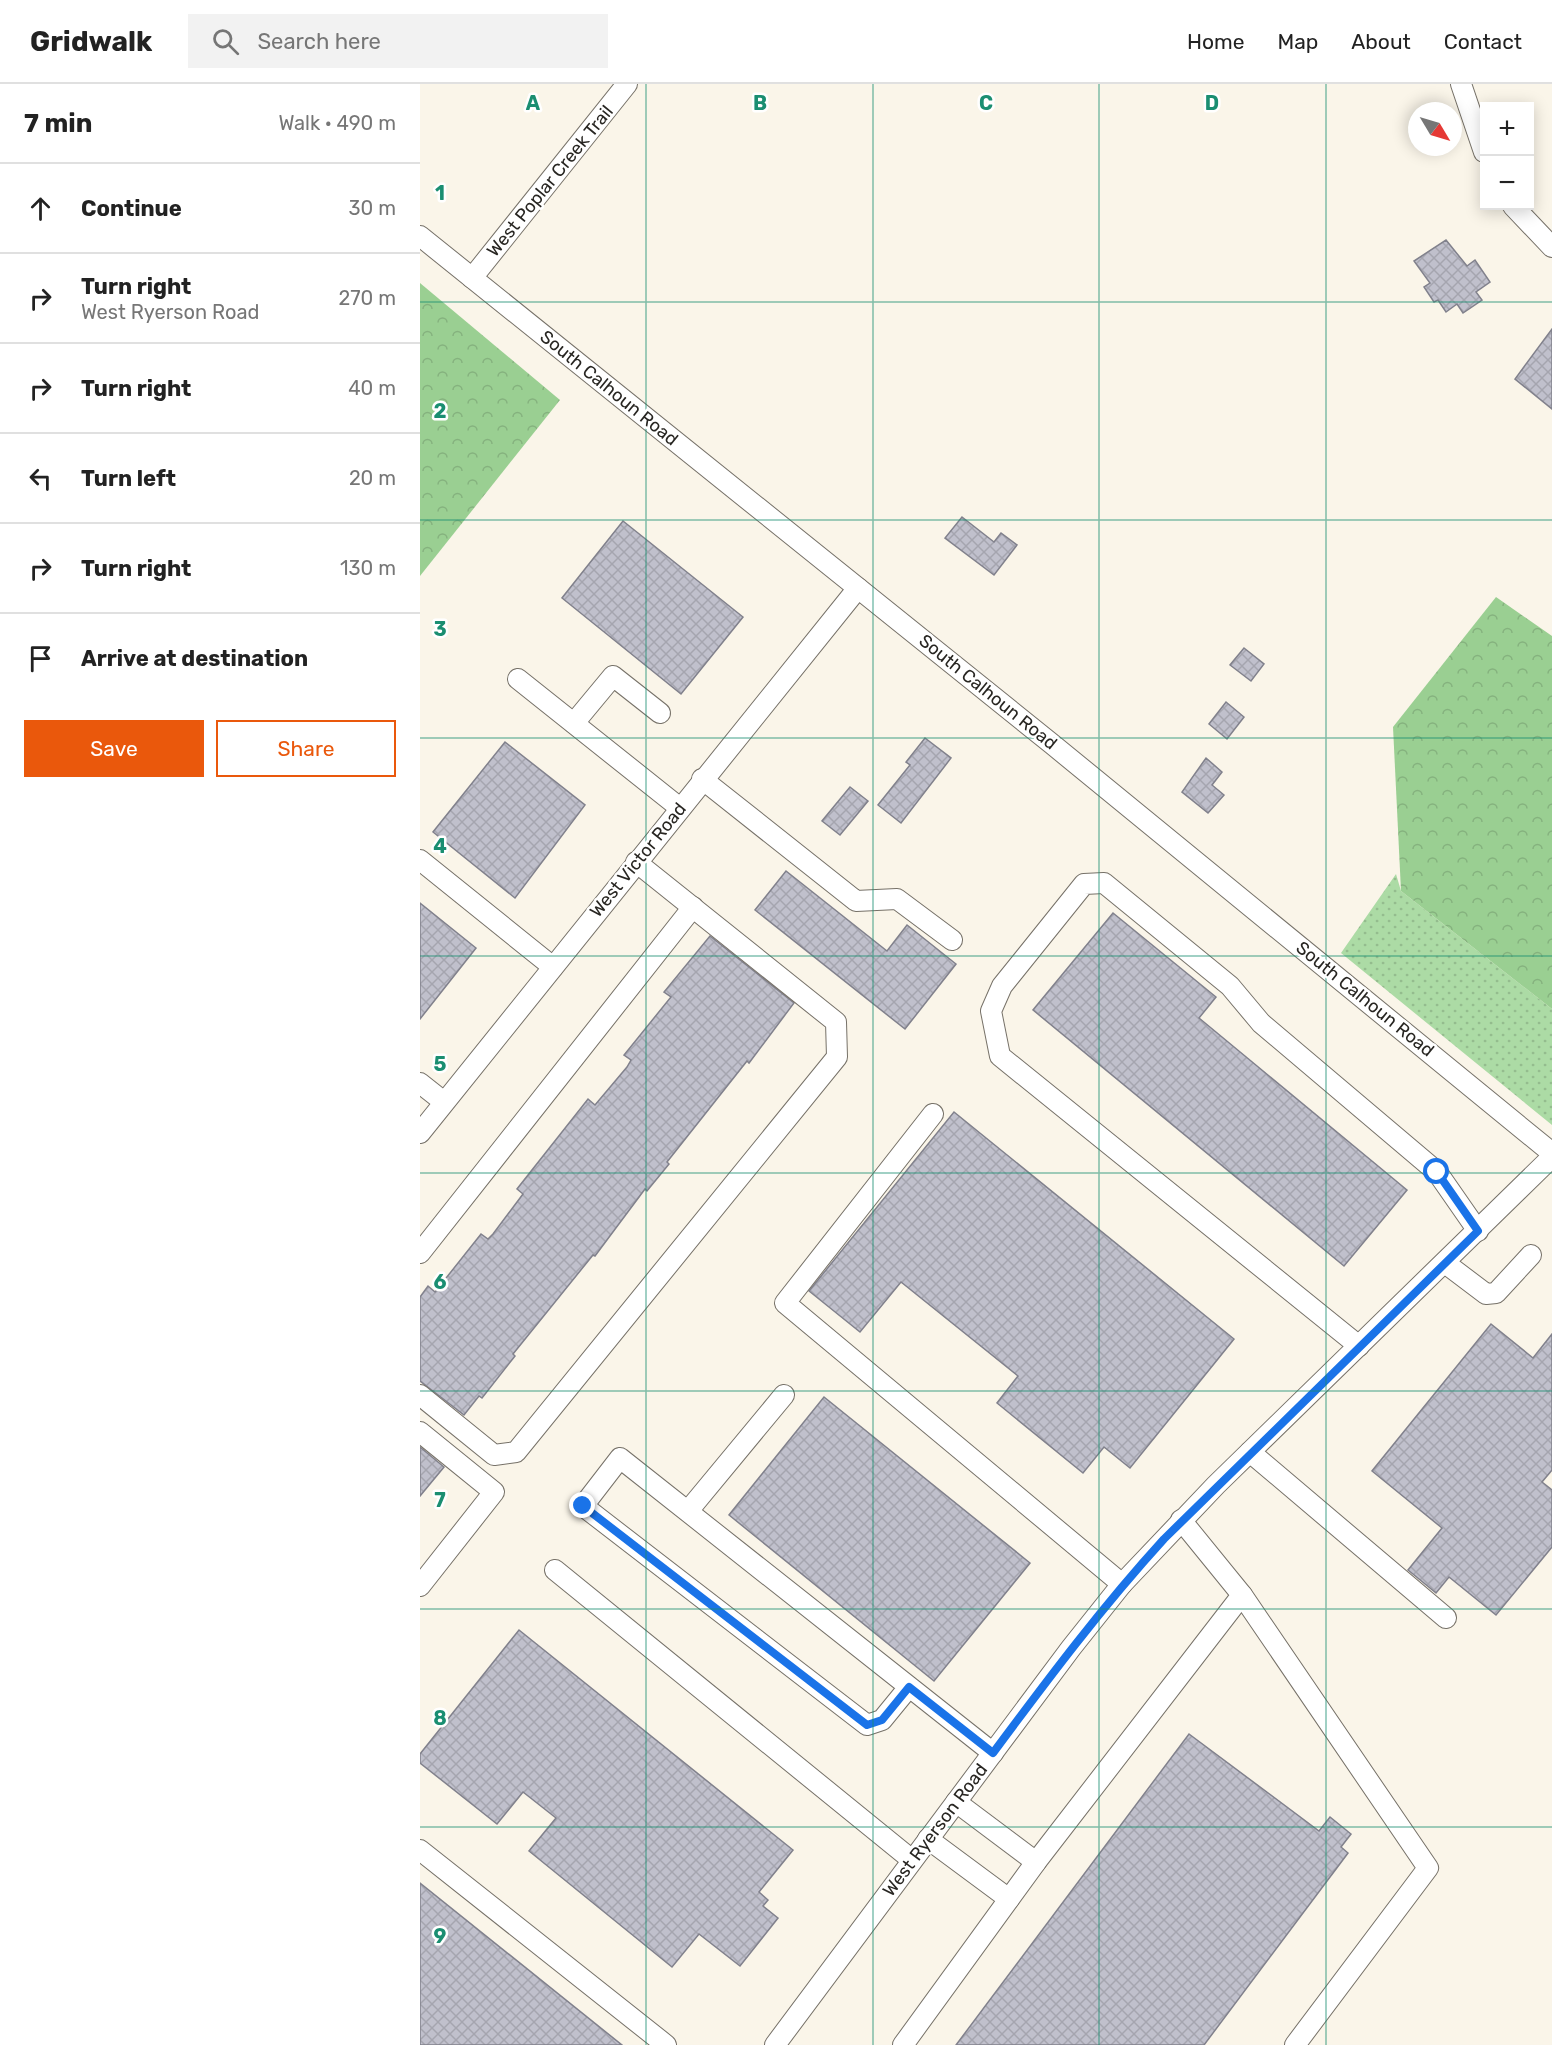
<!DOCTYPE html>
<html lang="en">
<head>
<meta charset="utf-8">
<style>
	body { margin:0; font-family:Rubik,sans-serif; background:#f2f2f2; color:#222 }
	.controls { position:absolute; right:18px; top:18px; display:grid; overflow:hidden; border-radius:0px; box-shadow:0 3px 15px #0003 }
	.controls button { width:54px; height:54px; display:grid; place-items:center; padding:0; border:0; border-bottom:2px solid #e0e0e0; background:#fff; color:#222; font:30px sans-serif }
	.compass { position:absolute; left:988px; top:18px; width:54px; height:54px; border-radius:50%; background:#fff; box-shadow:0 3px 15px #0003; rotate:128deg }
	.stop { position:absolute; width:18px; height:18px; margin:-14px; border:4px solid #1a73e8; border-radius:50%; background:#fff }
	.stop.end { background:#1a73e8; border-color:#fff; box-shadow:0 2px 6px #0008 }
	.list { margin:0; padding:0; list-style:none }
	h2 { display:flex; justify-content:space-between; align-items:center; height:78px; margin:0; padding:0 24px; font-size:26px }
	h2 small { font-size:20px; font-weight:400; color:#767676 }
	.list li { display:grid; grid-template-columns:39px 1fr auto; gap:18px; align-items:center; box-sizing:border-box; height:90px; padding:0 24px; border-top:2px solid #e0e0e0 }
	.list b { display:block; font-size:22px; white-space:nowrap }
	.list p { margin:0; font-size:20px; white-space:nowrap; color:#767676 }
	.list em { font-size:20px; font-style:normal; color:#767676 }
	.actions { display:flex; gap:12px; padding:18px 24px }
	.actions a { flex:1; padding:14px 0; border:2px solid #ea580c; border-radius:0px; text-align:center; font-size:21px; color:#ea580c }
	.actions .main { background:#ea580c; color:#fff }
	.icon { flex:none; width:33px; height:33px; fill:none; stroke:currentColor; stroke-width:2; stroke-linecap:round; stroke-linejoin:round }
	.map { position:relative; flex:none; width:1132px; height:1961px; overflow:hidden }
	header { display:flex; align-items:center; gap:36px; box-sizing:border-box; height:84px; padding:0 30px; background:#fff; border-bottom:2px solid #e0e0e0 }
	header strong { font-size:28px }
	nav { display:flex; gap:33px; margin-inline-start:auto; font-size:21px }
	.search { width:420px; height:54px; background:#f2f2f2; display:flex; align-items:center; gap:15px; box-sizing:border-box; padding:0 21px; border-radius:0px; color:#767676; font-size:22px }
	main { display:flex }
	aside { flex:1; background:#fff }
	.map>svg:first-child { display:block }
	.green { fill:url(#green-dots) }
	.forest { fill:url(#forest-crowns) }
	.building { fill:url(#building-cross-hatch); stroke:#81818c; stroke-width:1.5 }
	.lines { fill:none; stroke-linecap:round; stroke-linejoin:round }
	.minor-casing { stroke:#767168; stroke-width:22 }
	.minor { stroke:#fff; stroke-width:20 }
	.route { stroke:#1a73e8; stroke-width:8 }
	.grid { fill:none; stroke:#1a8e71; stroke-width:1.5; stroke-opacity:0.55 }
	.labels { text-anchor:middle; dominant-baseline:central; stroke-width:5; stroke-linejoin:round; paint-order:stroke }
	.street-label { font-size:18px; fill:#282622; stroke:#fff }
	.grid-label { font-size:20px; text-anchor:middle; font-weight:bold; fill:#1a8e71; stroke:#fff; stroke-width:5; stroke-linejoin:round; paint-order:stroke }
</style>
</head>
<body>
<header>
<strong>Gridwalk</strong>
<div class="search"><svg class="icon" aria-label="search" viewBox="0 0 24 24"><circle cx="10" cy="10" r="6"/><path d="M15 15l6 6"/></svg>Search here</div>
<nav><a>Home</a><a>Map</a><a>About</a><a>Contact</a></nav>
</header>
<main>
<aside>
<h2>7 min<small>Walk · 490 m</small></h2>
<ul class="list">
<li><svg class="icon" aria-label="ahead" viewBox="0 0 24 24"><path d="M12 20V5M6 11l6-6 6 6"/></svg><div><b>Continue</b></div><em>30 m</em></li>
<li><svg class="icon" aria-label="right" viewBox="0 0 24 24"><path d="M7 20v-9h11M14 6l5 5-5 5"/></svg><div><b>Turn right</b><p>West Ryerson Road</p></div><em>270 m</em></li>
<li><svg class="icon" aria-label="right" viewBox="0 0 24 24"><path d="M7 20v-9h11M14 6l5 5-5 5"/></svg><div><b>Turn right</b></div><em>40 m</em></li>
<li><svg class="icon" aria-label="left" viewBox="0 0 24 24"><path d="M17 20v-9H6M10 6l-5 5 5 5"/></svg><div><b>Turn left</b></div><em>20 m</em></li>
<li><svg class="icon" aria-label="right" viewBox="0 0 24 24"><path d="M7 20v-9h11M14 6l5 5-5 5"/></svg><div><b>Turn right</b></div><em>130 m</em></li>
<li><svg class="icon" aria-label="arrive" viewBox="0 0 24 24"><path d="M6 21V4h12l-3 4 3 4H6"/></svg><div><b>Arrive at destination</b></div></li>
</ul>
<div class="actions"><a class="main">Save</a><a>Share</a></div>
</aside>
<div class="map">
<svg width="1132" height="1961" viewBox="0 0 1132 1961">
	<defs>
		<pattern id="green-dots" width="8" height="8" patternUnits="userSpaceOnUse" patternTransform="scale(1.5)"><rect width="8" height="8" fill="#acdba5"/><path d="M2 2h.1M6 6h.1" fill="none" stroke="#94bc8e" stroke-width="1.8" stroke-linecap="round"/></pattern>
		<pattern id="forest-crowns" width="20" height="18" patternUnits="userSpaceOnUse" patternTransform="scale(1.5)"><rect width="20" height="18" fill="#9acf92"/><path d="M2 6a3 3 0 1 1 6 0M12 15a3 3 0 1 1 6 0" fill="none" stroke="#85b27e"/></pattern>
		<pattern id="building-cross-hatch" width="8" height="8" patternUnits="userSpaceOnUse" patternTransform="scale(1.5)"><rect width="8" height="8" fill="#c0c0cc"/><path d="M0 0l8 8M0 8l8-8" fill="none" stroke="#a5a5af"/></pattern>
	</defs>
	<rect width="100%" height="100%" fill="#faf5e9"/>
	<!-- green -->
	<polygon class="green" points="976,790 981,807 1132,925 1132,1041 921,869"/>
	<!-- forest -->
	<g class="forest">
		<polygon points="0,199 140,316 0,492"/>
		<polygon points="1076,513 1132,552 1132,925 981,807 973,643"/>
	</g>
	<!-- building -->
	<g class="building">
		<polygon points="1026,156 1047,182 1055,176 1070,198 1056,208 1062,216 1043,229 1037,220 1026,228 1018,216 1014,218 1004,203 1010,199 994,177"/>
		<polygon points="1132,245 1132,325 1095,295"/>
		<polygon points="542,433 574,458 581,449 597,461 574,491 525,454"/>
		<polygon points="203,437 323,533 261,610 142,514"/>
		<polygon points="824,564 844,580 831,597 810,581"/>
		<polygon points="806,618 824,633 807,655 789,640"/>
		<polygon points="505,654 531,674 481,739 458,721 490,681 486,678"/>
		<polygon points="85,658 165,721 95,814 13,748"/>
		<polygon points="786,674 802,688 792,701 804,711 788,729 762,708"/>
		<polygon points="430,703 448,717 420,751 402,737"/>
		<polygon points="366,787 467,867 487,841 536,880 485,945 335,826"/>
		<polygon points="0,819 56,864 0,935"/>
		<polygon points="693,829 796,913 779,934 987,1106 924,1182 613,926"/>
		<polygon points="290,852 374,919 329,979 327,977 247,1078 249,1080 227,1107 225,1105 175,1172 173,1171 93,1270 95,1272 62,1314 59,1312 44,1331 0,1297 0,1213 8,1202 15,1208 61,1150 68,1155 73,1150 103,1110 97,1105 168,1015 175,1021 207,983 211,976 204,971 251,913 244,908"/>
		<polygon points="534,1028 814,1255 710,1384 684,1363 663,1389 577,1319 598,1292 481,1198 440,1248 389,1207"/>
		<polygon points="1071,1240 1113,1274 1132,1250 1132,1386 1122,1398 1132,1406 1132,1463 1076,1531 1029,1493 1016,1509 988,1486 1022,1444 952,1387"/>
		<polygon points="404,1313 610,1479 514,1597 309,1431"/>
		<polygon points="0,1363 24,1383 0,1412"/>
		<polygon points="99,1546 373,1766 339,1808 348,1816 343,1822 358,1834 320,1882 279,1850 252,1883 109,1767 136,1734 103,1708 77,1740 0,1679 0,1670"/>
		<polygon points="769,1650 899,1747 910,1733 931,1750 921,1763 928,1769 784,1961 536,1961"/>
		<polygon points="0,1799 202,1961 0,1961"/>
	</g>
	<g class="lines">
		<!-- minor casing -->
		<g class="minor-casing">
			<g id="minor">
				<polyline points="1041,0 1064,68"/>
				<polyline points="1093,122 1132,163"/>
				<polyline points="0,152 632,660 1132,1069"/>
				<polyline points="52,194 207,0"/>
				<polyline points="98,595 260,724"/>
				<polyline points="154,639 193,592 240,629"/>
				<polyline points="282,695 436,817 477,815 532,856"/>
				<polyline points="0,776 133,883"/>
				<polyline points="0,999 24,1018"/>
				<polyline points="513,1030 365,1219 702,1500"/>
				<polyline points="0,1049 438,504"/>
				<polyline points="0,1169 273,823"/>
				<polyline points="1025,1179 1066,1210 1076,1209 1111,1171"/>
				<polyline points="939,1262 580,972 571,927 582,902 664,800 684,799 810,902 841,939 1017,1088 1058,1147"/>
				<polyline points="0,1311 74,1371 96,1368 417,973 416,938 216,778"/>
				<polyline points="0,1348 74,1408 0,1502"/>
				<polyline points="830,1368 1026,1534"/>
				<polyline points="268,1427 364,1311"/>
				<polyline points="135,1486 492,1776"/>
				<polyline points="822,1511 1008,1784 875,1961"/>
				<polyline points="489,1603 462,1636 447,1641 163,1422 200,1374 573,1669"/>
				<polyline points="536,1718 616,1778"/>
				<polyline points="508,1755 589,1815"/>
				<polyline points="0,1766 246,1961"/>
				<polyline points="355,1961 651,1564 702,1500 796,1401 1132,1073"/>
				<polyline points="483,1961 616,1778 822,1511 761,1436"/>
			</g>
		</g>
		<!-- minor -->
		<use href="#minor" class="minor"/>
	</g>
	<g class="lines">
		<!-- route -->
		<path class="route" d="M 163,1422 L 447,1641 L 462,1636 L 489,1603 L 573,1669 C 628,1595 682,1523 744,1455 L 1058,1147 L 1017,1088"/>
	</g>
	<!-- grid -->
	<path class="grid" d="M 226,0 L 226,1961M 453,0 L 453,1961M 679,0 L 679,1961M 906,0 L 906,1961M 0,218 L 1132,218M 0,436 L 1132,436M 0,654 L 1132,654M 0,872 L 1132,872M 0,1089 L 1132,1089M 0,1307 L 1132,1307M 0,1525 L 1132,1525M 0,1743 L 1132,1743"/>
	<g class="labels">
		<!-- street labels -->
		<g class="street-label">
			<text transform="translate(130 97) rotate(-51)">West Poplar Creek Trail</text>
			<text transform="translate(189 304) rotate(39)">South Calhoun Road</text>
			<text transform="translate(568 608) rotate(39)">South Calhoun Road</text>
			<text transform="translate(218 776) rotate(-51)">West Victor Road</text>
			<text transform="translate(945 915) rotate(39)">South Calhoun Road</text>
			<text transform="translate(515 1746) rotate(-53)">West Ryerson Road</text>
		</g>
	</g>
	<g class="grid-label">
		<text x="113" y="26">A</text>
		<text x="340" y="26">B</text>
		<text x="566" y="26">C</text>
		<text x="792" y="26">D</text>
		<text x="20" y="116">1</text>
		<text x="20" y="334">2</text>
		<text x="20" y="552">3</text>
		<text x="20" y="769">4</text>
		<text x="20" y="987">5</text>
		<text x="20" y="1205">6</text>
		<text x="20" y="1423">7</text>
		<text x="20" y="1641">8</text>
		<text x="20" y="1859">9</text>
	</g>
</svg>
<div class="controls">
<button>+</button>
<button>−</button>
</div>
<svg class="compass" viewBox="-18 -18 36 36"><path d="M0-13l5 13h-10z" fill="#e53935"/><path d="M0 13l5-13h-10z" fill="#767676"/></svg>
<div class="stop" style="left:1017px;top:1088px"></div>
<div class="stop end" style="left:163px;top:1422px"></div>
</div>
</main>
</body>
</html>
